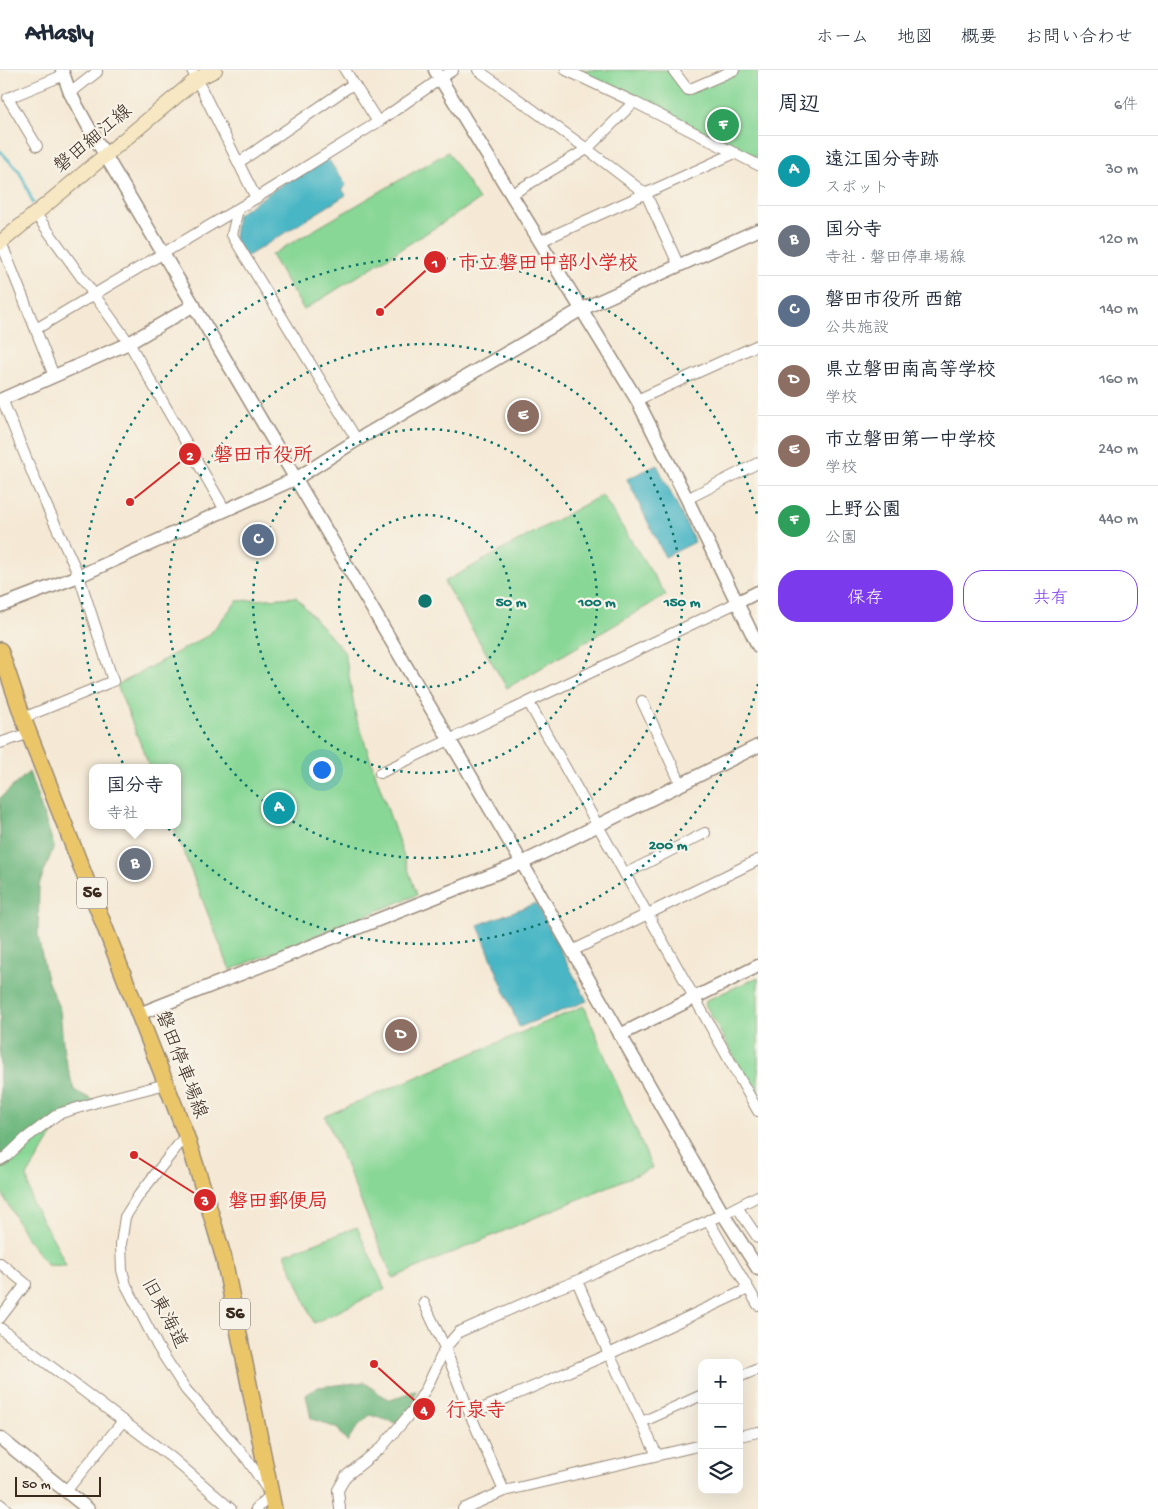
<!DOCTYPE html>
<html lang="ja">
<head>
<meta charset="utf-8">
<style>
	body { margin:0; font-family:"Gochi Hand","Klee One",sans-serif; background:#f6f6f7; color:#1f2937 }
	.controls { position:absolute; right:15px; bottom:15px; display:grid; overflow:hidden; border-radius:10px; box-shadow:0 5px 20px #0002 }
	.controls button { width:45px; height:45px; display:grid; place-items:center; padding:0; border:0; border-bottom:1px solid #e0e1e3; background:#fff; color:#1f2937; font:25px sans-serif }
	.scale { position:absolute; left:15px; bottom:12px; width:86px; box-sizing:border-box; padding-left:5px; border:2px solid #3b2a1e; border-top:0; font-size:14px; line-height:18px; white-space:nowrap; color:#3b2a1e; -webkit-text-stroke:4px #f7f3e8; paint-order:stroke }
	.you { position:absolute; left:321px; top:699px; width:18px; height:18px; margin:-12px; border:4px solid #fff; border-radius:50%; background:#1a73e8; box-shadow:0 0 0 8px #1a73e833 }
	.badge { display:grid; place-items:center; width:32px; height:32px; border-radius:50%; background:#7c3aed; color:#fff; font-size:16px; font-weight:700 }
	.pin { position:absolute; translate:-50% -50%; border:2px solid #fff; box-shadow:0 1px 5px #0006 }
	.popup { position:absolute; left:89px; top:694px; width:92px; height:65px; box-sizing:border-box; display:grid; place-content:center; border-radius:10px; background:#fff; filter:drop-shadow(0 1px 4px #0005); font-size:16px; white-space:nowrap; color:#747a83 }
	.popup b { font-size:19px; color:#1f2937 }
	.popup::after { content:''; position:absolute; left:50%; top:100%; margin-left:-10px; border:10px solid transparent; border-top-color:#fff }
	.list { margin:0; padding:0; list-style:none }
	h2 { display:flex; justify-content:space-between; align-items:center; height:65px; margin:0; padding:0 20px; font-size:21px }
	h2 small { font-size:16px; font-weight:400; color:#747a83 }
	.list li { display:grid; grid-template-columns:32px 1fr auto; gap:15px; align-items:center; box-sizing:border-box; height:70px; padding:0 20px; border-top:1px solid #e0e1e3 }
	.list b { display:block; font-size:19px; white-space:nowrap }
	.list p { margin:0; font-size:16px; white-space:nowrap; color:#747a83 }
	.list em { font-size:16px; font-style:normal; color:#747a83 }
	.actions { display:flex; gap:10px; padding:15px 20px }
	.actions a { flex:1; padding:11px 0; border:1px solid #7c3aed; border-radius:20px; text-align:center; font-size:18px; color:#7c3aed }
	.actions .main { background:#7c3aed; color:#fff }
	.icon { flex:none; width:28px; height:28px; fill:none; stroke:currentColor; stroke-width:2; stroke-linecap:round; stroke-linejoin:round }
	.map { position:relative; flex:none; width:758px; height:1439px; overflow:hidden }
	header { display:flex; align-items:center; gap:30px; box-sizing:border-box; height:70px; padding:0 25px; background:#fff; border-bottom:1px solid #e0e1e3 }
	header strong { font-size:24px }
	nav { display:flex; gap:28px; margin-inline-start:auto; font-size:18px }
	main { display:flex }
	aside { flex:1; background:#fff }
	.map>svg:first-child { display:block }
	.green { fill:#88d796; stroke:#62805a }
	.forest { fill:#6eb87f; stroke:#54714e }
	.water { fill:#4ab6c5; stroke:#427072 }
	.lines { fill:none; stroke-linecap:round; stroke-linejoin:round }
	.stream { stroke:#4ab6c5; stroke-width:3 }
	.minor-casing { stroke:#988a7a; stroke-width:12 }
	.tertiary-casing { stroke:#988a7a; stroke-width:15 }
	.secondary-casing { stroke:#988a7a; stroke-width:16 }
	.primary-casing { stroke:#988a7a; stroke-width:18 }
	.minor { stroke:#fff; stroke-width:10 }
	.tertiary { stroke:#fff; stroke-width:12 }
	.secondary { stroke:#f7e8c3; stroke-width:14 }
	.primary { stroke:#ebc669; stroke-width:15 }
	.ring { fill:none; stroke:#0f766e; stroke-width:2.5; stroke-dasharray:2.5 5 }
	.labels { text-anchor:middle; dominant-baseline:central; stroke-width:4.5; stroke-linejoin:round; paint-order:stroke }
	.shield { fill:#f7f3e8; stroke:#73665b; stroke-width:1 }
	.shield-label { font-size:18px; font-weight:bold; fill:#3b2a1e }
	.street-label { font-size:19px; fill:#3b2a1e; stroke:#f7f3e8 }
	.centre { fill:#0f766e; stroke:#f7f3e8; stroke-width:2.5 }
	.ring-label { font-size:15px; text-anchor:middle; font-weight:bold; fill:#0f766e; stroke:#f7f3e8; stroke-width:4.5; stroke-linejoin:round; paint-order:stroke }
	.leader { fill:none; stroke:#d62828; stroke-width:2 }
	.callout-dot { fill:#d62828; stroke:#f7f3e8; stroke-width:2 }
	.mark-label { font-size:15px; text-anchor:middle; font-weight:bold; fill:#fff }
	.callout-label { font-size:20px; text-anchor:middle; font-weight:bold; fill:#d62828; stroke:#f7f3e8; stroke-width:4.5; stroke-linejoin:round; paint-order:stroke }
</style>
</head>
<body>
<header>
<strong>Atlasly</strong>
<nav><a>ホーム</a><a>地図</a><a>概要</a><a>お問い合わせ</a></nav>
</header>
<main>
<div class="map">
<svg width="758" height="1439" viewBox="0 0 758 1439">
	<rect width="100%" height="100%" fill="#f7f3e8"/>
	<filter id="ink" filterUnits="userSpaceOnUse"><feTurbulence type="fractalNoise" baseFrequency=".02" numOctaves="2"/><feDisplacementMap in="SourceGraphic" scale="10" xChannelSelector="R" yChannelSelector="G"/><feConvolveMatrix kernelMatrix="1 2 1 2 8 2 1 2 1" color-interpolation-filters="sRGB"/></filter>
	<filter id="wash" filterUnits="userSpaceOnUse"><feTurbulence type="fractalNoise" baseFrequency=".0096" numOctaves="4" result="noise"/><feDisplacementMap in="SourceGraphic" scale="20" xChannelSelector="R" yChannelSelector="G"/><feGaussianBlur stdDeviation="1.12" result="paint"/><feColorMatrix in="noise" values="0 0 0 0 0 0 0 0 0 0 0 0 0 0 0 0 0 1.4 0 .05"/><feComposite in="paint" operator="in"/></filter>
	<g filter="url(#wash)">
		<rect width="100%" height="100%" fill="#f5e9d5"/>
		<!-- green -->
		<g class="green">
			<polygon points="573,0 670,0 683,18 739,0 758,0 758,88"/>
			<polygon points="448,82 479,130 304,240 271,185"/>
			<polygon points="602,425 666,525 507,618 444,512"/>
			<polygon points="296,527 345,583 356,647 417,825 230,900 173,755 178,755 178,698 150,698 117,615 209,565 237,531"/>
			<polygon points="758,907 758,1030 705,934 707,930"/>
			<polygon points="584,936 652,1098 393,1208 325,1046"/>
			<polygon points="52,1051 56,1059 27,1106 32,1133 55,1172 66,1196 47,1195 25,1166 0,1119 0,1092"/>
			<polygon points="357,1157 385,1219 314,1253 285,1184"/>
		</g>
		<!-- forest -->
		<g class="forest">
			<polygon points="29,702 54,776 39,815 38,866 47,910 60,940 64,984 74,1020 98,1033 60,1047 0,1092 0,728"/>
			<polygon points="365,1312 378,1323 391,1330 416,1320 414,1335 396,1353 370,1345 358,1356 347,1372 338,1359 311,1348 306,1325 318,1317"/>
		</g>
		<!-- water -->
		<g class="water">
			<polygon points="325,85 346,115 342,119 346,125 246,187 234,169 237,145"/>
			<polygon points="657,395 695,472 665,487 627,409"/>
			<polygon points="536,833 587,931 519,957 478,855"/>
		</g>
		<g class="lines">
			<!-- stream -->
			<polyline class="stream" points="0,81 19,101 24,111 33,133"/>
		</g>
	</g>
	<g filter="url(#ink)">
		<g class="lines">
			<!-- minor casing -->
			<g class="minor-casing">
				<g id="minor">
					<polyline points="192,0 256,128"/>
					<polyline points="345,0 378,52"/>
					<polyline points="478,0 587,79 646,124 679,196"/>
					<polyline points="566,0 634,32 758,95"/>
					<polyline points="673,0 688,20 734,0"/>
					<polyline points="70,23 97,2 97,0"/>
					<polyline points="37,76 8,28 64,5"/>
					<polyline points="238,93 353,14"/>
					<polyline points="512,124 587,79 634,32"/>
					<polyline points="238,139 232,165 357,370"/>
					<polyline points="35,143 129,273 225,440"/>
					<polyline points="541,171 735,83"/>
					<polyline points="1,172 54,306"/>
					<polyline points="36,259 256,128 378,52 453,0"/>
					<polyline points="2,329 38,417 79,506 113,611 23,648"/>
					<polyline points="637,330 758,275"/>
					<polyline points="687,429 758,393"/>
					<polyline points="642,631 681,714"/>
					<polyline points="529,633 758,1041"/>
					<polyline points="0,673 30,663"/>
					<polyline points="380,703 736,533"/>
					<polyline points="625,804 705,763"/>
					<polyline points="572,881 758,790"/>
					<polyline points="186,1065 139,1125 125,1147 121,1174 122,1200 126,1215 158,1277 186,1320 247,1389 271,1425 256,1439"/>
					<polyline points="0,1090 7,1086 26,1068 58,1044 100,1031 166,1014"/>
					<polyline points="737,1137 758,1168"/>
					<polyline points="708,1150 758,1235"/>
					<polyline points="0,1193 26,1214 0,1248"/>
					<polyline points="577,1211 609,1284 657,1385"/>
					<polyline points="424,1233 445,1278 470,1344 504,1421 702,1375"/>
					<polyline points="0,1258 172,1388 231,1439"/>
					<polyline points="739,1307 758,1299"/>
					<polyline points="470,1344 609,1284 748,1219"/>
					<polyline points="642,1352 702,1325"/>
					<polyline points="739,1366 758,1362"/>
					<polyline points="66,1421 123,1351"/>
					<polyline points="0,1434 6,1439"/>
					<polyline points="340,1439 338,1420 346,1406 381,1378 413,1340 427,1317 445,1278 459,1262 556,1219 577,1211 615,1192 723,1144 758,1126"/>
					<polyline points="463,1439 504,1421"/>
				</g>
			</g>
			<!-- tertiary casing -->
			<g class="tertiary-casing">
				<g id="tertiary">
					<polyline points="62,0 70,23 88,56 522,793 723,1144 758,1199"/>
					<polyline points="435,0 637,330 687,429 758,576"/>
					<polyline points="0,330 129,273 194,235"/>
					<polyline points="736,533 758,522"/>
					<polyline points="0,536 79,506 297,408 357,370 582,239 758,160"/>
					<polyline points="139,944 522,793 758,676"/>
					<polyline points="620,965 758,896"/>
					<polyline points="0,1368 88,1439"/>
				</g>
			</g>
			<!-- secondary casing -->
			<g class="secondary-casing">
				<polyline id="secondary" points="0,173 197,9 215,0"/>
			</g>
			<!-- primary casing -->
			<g class="primary-casing">
				<polyline id="primary" points="0,580 23,648 186,1065 206,1127 224,1189 274,1439"/>
			</g>
			<!-- minor -->
			<use href="#minor" class="minor"/>
			<!-- tertiary -->
			<use href="#tertiary" class="tertiary"/>
			<!-- secondary -->
			<use href="#secondary" class="secondary"/>
			<!-- primary -->
			<use href="#primary" class="primary"/>
		</g>
	</g>
	<!-- distance rings -->
	<g class="ring">
		<circle cx="425" cy="531" r="86"/>
		<circle cx="425" cy="531" r="172"/>
		<circle cx="425" cy="531" r="257"/>
		<path d="M758 614A343 343 0 1 1 758 448"/>
	</g>
	<g class="labels">
		<!-- shield labels -->
		<g class="shield">
			<rect x="77" y="807.5" width="30" height="31" rx="4"/>
			<rect x="220" y="1228.5" width="30" height="31" rx="4"/>
		</g>
		<g class="shield-label">
			<text x="92" y="823">56</text>
			<text x="235" y="1244">56</text>
		</g>
		<!-- street labels -->
		<g class="street-label">
			<text transform="translate(94 70) rotate(-40)">磐田細江線</text>
			<text transform="translate(180 995) rotate(69)">磐田停車場線</text>
			<text transform="translate(163 1244) rotate(62)">旧東海道</text>
		</g>
	</g>
	<circle cx="425" cy="531" r="8" class="centre"/>
	<g class="ring-label">
		<text x="511" y="536">50 m</text>
		<text x="597" y="536">100 m</text>
		<text x="682" y="536">150 m</text>
		<text x="668" y="779">200 m</text>
	</g>
	<!-- callouts -->
	<path class="leader" d="M380 242L435 192M130 432L190 384M134 1085L205 1130M374 1294L424 1339"/>
	<g class="callout-dot">
		<circle cx="380" cy="242" r="5"/>
		<circle cx="130" cy="432" r="5"/>
		<circle cx="134" cy="1085" r="5"/>
		<circle cx="374" cy="1294" r="5"/>
		<circle cx="435" cy="192" r="12"/>
		<circle cx="190" cy="384" r="12"/>
		<circle cx="205" cy="1130" r="12"/>
		<circle cx="424" cy="1339" r="12"/>
	</g>
	<g class="mark-label">
		<text x="435" y="197">1</text>
		<text x="190" y="390">2</text>
		<text x="205" y="1135">3</text>
		<text x="424" y="1344">4</text>
	</g>
	<g class="callout-label">
		<text x="548" y="199">市立磐田中部小学校</text>
		<text x="263" y="391">磐田市役所</text>
		<text x="278" y="1137">磐田郵便局</text>
		<text x="476" y="1346">行泉寺</text>
	</g>
</svg>
<div class="controls">
<button>+</button>
<button>−</button>
<button><svg class="icon" aria-label="layers" viewBox="0 0 24 24"><path d="M12 4l9 5-9 5-9-5zM3 14l9 5 9-5"/></svg></button>
</div>
<div class="scale">50 m</div>
<div class="you"></div>
<div class="pin badge" style="left:279px;top:738px;background:#0f9aa8">A</div>
<div class="pin badge" style="left:135px;top:794px;background:#6b7280">B</div>
<div class="popup"><b>国分寺</b>寺社</div>
<div class="pin badge" style="left:258px;top:470px;background:#5c6f8a">C</div>
<div class="pin badge" style="left:401px;top:965px;background:#8d6e63">D</div>
<div class="pin badge" style="left:523px;top:346px;background:#8d6e63">E</div>
<div class="pin badge" style="left:723px;top:55px;background:#2e9e5b">F</div>
</div>
<aside>
<h2>周辺<small>6件</small></h2>
<ul class="list">
<li><span class="badge" style="background:#0f9aa8">A</span><div><b>遠江国分寺跡</b><p>スポット</p></div><em>30 m</em></li>
<li><span class="badge" style="background:#6b7280">B</span><div><b>国分寺</b><p>寺社 · 磐田停車場線</p></div><em>120 m</em></li>
<li><span class="badge" style="background:#5c6f8a">C</span><div><b>磐田市役所 西館</b><p>公共施設</p></div><em>140 m</em></li>
<li><span class="badge" style="background:#8d6e63">D</span><div><b>県立磐田南高等学校</b><p>学校</p></div><em>160 m</em></li>
<li><span class="badge" style="background:#8d6e63">E</span><div><b>市立磐田第一中学校</b><p>学校</p></div><em>240 m</em></li>
<li><span class="badge" style="background:#2e9e5b">F</span><div><b>上野公園</b><p>公園</p></div><em>440 m</em></li>
</ul>
<div class="actions"><a class="main">保存</a><a>共有</a></div>
</aside>
</main>
</body>
</html>
